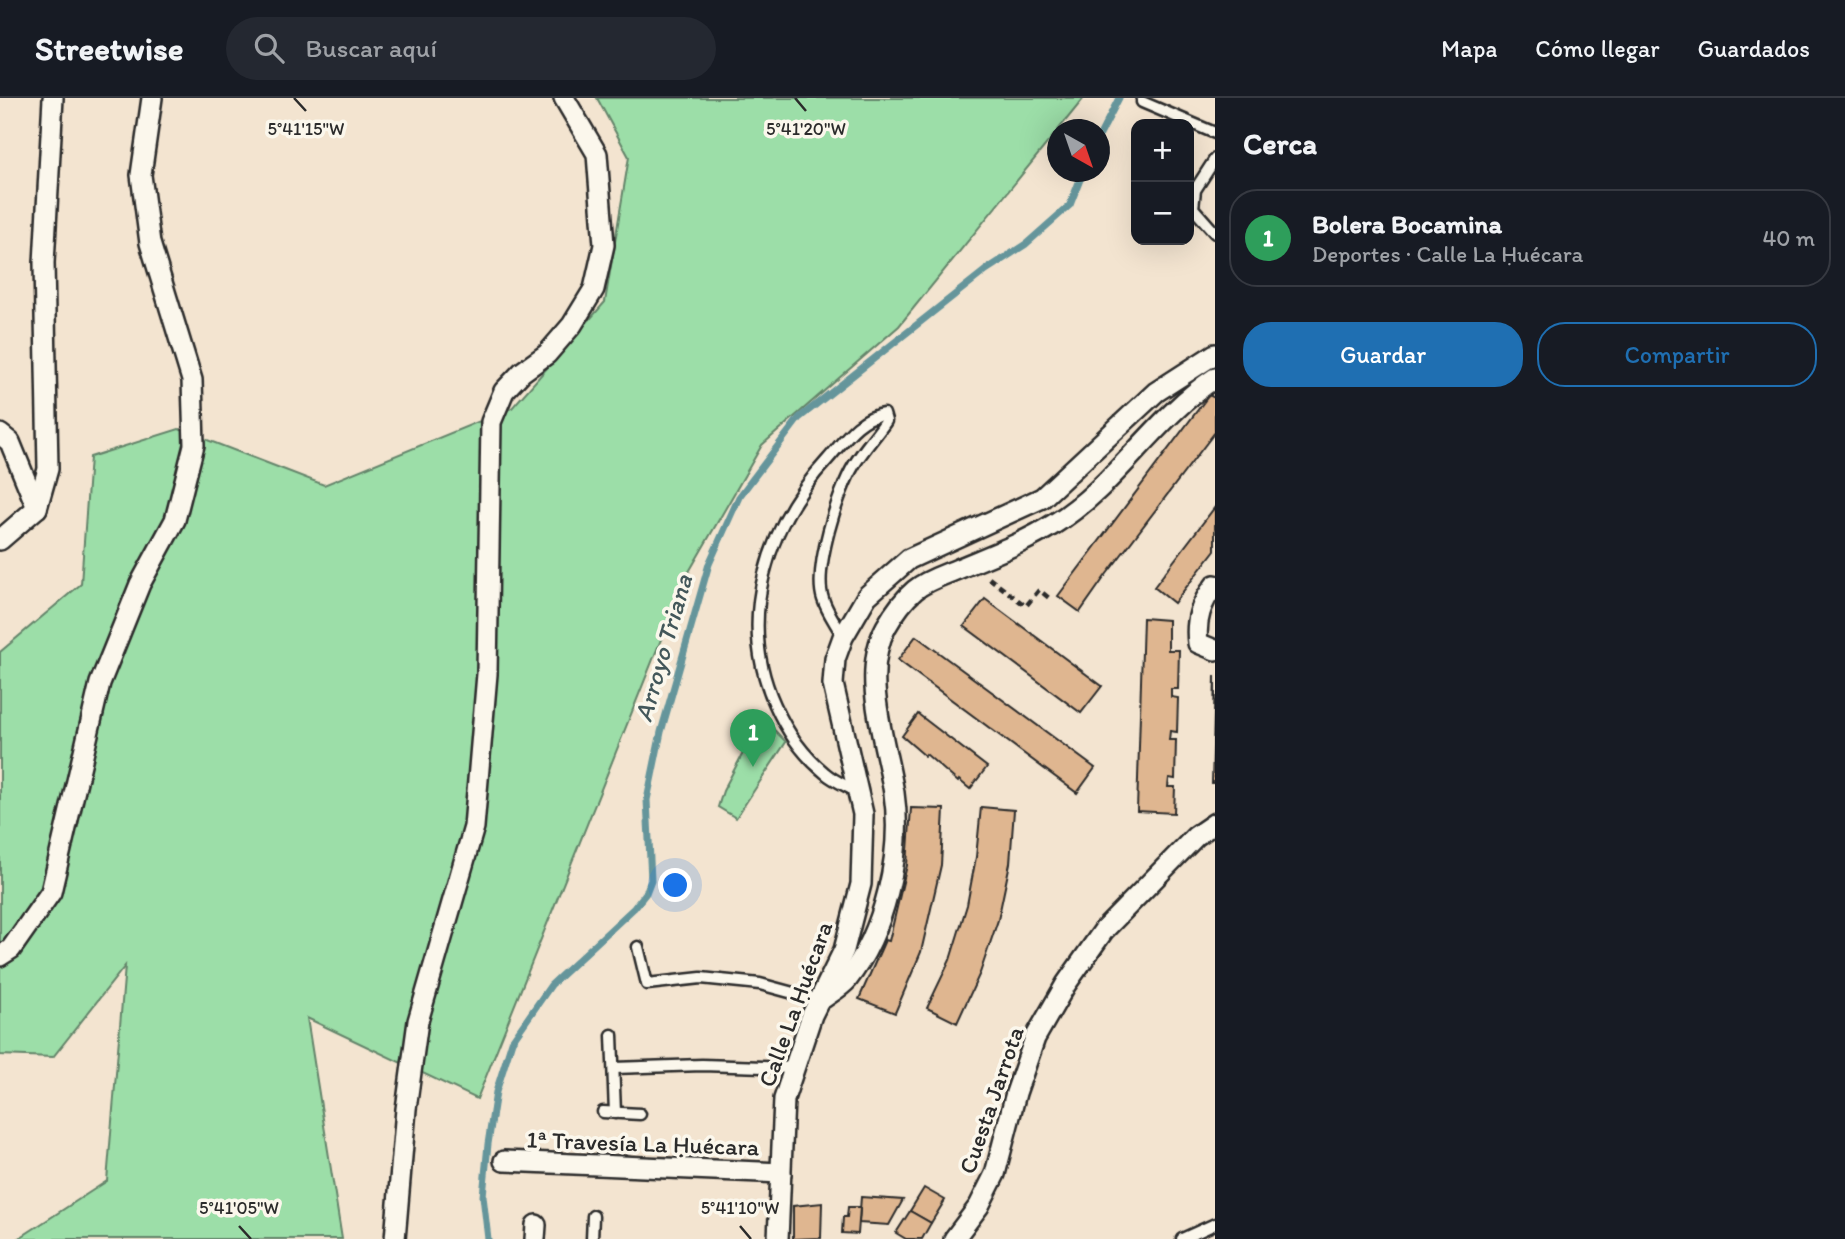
<!DOCTYPE html>
<html lang="es">
<head>
<meta charset="utf-8">
<style>
	body { margin:0; font-family:Itim,sans-serif; background:#242831; color:#f1f3f6 }
	.controls { position:absolute; right:21px; top:21px; display:grid; overflow:hidden; border-radius:14px; box-shadow:0 7px 28px #0002 }
	.controls button { width:63px; height:63px; display:grid; place-items:center; padding:0; border:0; border-bottom:2px solid #363941; background:#171b24; color:#f1f3f6; font:35px sans-serif }
	.compass { position:absolute; left:1047px; top:21px; width:63px; height:63px; border-radius:50%; background:#171b24; box-shadow:0 7px 28px #0002; rotate:140deg }
	.you { position:absolute; left:676px; top:788px; width:24px; height:24px; margin:-18px; border:5px solid #fff; border-radius:50%; background:#1a73e8; box-shadow:0 0 0 10px #1a73e833 }
	.badge { display:grid; place-items:center; width:46px; height:46px; border-radius:50%; background:#1f6fb2; color:#fff; font-size:23px; font-weight:700 }
	.pin { position:absolute; translate:-50% -58px; filter:drop-shadow(0 2px 4px #0008) }
	.pin::after { content:''; position:absolute; top:37px; width:24px; height:21px; background:inherit; clip-path:polygon(0 0,100% 0,50% 100%) }
	.list { margin:0; padding:0; list-style:none }
	h2 { display:flex; justify-content:space-between; align-items:center; height:91px; margin:0; padding:0 28px; font-size:30px }
	h2 small { font-size:23px; font-weight:400; color:#9ea1a6 }
	.list li { display:grid; grid-template-columns:46px 1fr auto; gap:21px; align-items:center; box-sizing:border-box; height:98px; margin:0 14px 14px; padding:0 14px; border:2px solid #363941; border-radius:28px }
	.list b { display:block; font-size:26px; white-space:nowrap }
	.list p { margin:0; font-size:23px; white-space:nowrap; color:#9ea1a6 }
	.list em { font-size:23px; font-style:normal; color:#9ea1a6 }
	.actions { display:flex; gap:14px; padding:21px 28px }
	.actions a { flex:1; padding:16px 0; border:2px solid #1f6fb2; border-radius:28px; text-align:center; font-size:24px; color:#1f6fb2 }
	.actions .main { background:#1f6fb2; color:#fff }
	.icon { flex:none; width:38px; height:38px; fill:none; stroke:currentColor; stroke-width:2; stroke-linecap:round; stroke-linejoin:round }
	.map { position:relative; flex:none; width:1215px; height:1141px; overflow:hidden }
	header { display:flex; align-items:center; gap:42px; box-sizing:border-box; height:98px; padding:0 35px; background:#171b24; border-bottom:2px solid #363941 }
	header strong { font-size:33px }
	nav { display:flex; gap:38px; margin-inline-start:auto; font-size:24px }
	.search { width:490px; height:63px; background:#242831; display:flex; align-items:center; gap:18px; box-sizing:border-box; padding:0 24px; border-radius:38px; color:#9ea1a6; font-size:26px }
	main { display:flex }
	aside { flex:1; background:#171b24 }
	.map>svg:first-child { display:block }
	.green { fill:#9cdea8; stroke:#64846a; stroke-width:2 }
	.lines { fill:none; stroke-linecap:round; stroke-linejoin:round }
	.stream { stroke:#65959b; stroke-width:7 }
	.building { fill:#dfb690; stroke:#2b2b2b; stroke-width:2 }
	.lane-casing { stroke:#2b2b2b; stroke-width:15 }
	.street-casing { stroke:#2b2b2b; stroke-width:24 }
	.path { stroke:#2b2b2b; stroke-width:4.5; stroke-dasharray:7 5; stroke-linecap:butt }
	.lane { stroke:#fbf7ec; stroke-width:10 }
	.street { stroke:#fbf7ec; stroke-width:19 }
	.ticks { fill:none; stroke:#2b2b2b; stroke-width:2.5 }
	.labels { text-anchor:middle; dominant-baseline:central; stroke-width:7; stroke-linejoin:round; paint-order:stroke }
	.street-label { font-size:24px; fill:#2b2b2b; stroke:#fbf7ec }
	.water-label { font-size:26px; font-style:italic; fill:#43575a; stroke:#fbf7ec }
	.ticks-label { font-size:18px; text-anchor:middle; fill:#2b2b2b; stroke:#fbf7ec; stroke-width:7; stroke-linejoin:round; paint-order:stroke }
</style>
</head>
<body>
<header>
<strong>Streetwise</strong>
<div class="search"><svg class="icon" aria-label="search" viewBox="0 0 24 24"><circle cx="10" cy="10" r="6"/><path d="M15 15l6 6"/></svg>Buscar aquí</div>
<nav><a>Mapa</a><a>Cómo llegar</a><a>Guardados</a></nav>
</header>
<main>
<div class="map">
<svg width="1215" height="1141" viewBox="0 0 1215 1141">
	<rect width="100%" height="100%" fill="#f3e4d0"/>
	<filter id="ink" filterUnits="userSpaceOnUse"><feTurbulence type="fractalNoise" baseFrequency=".0143" numOctaves="2"/><feDisplacementMap in="SourceGraphic" scale="14" xChannelSelector="R" yChannelSelector="G"/><feConvolveMatrix kernelMatrix="1 2 1 2 8 2 1 2 1" color-interpolation-filters="sRGB"/></filter>
	<g filter="url(#ink)">
		<!-- green -->
		<g class="green">
			<polygon points="597,0 1084,0 899,228 762,347 686,479 477,1001 307,920 342,1141 18,1141 107,1083 125,868 53,959 0,957 0,554 81,486 90,359 179,331 324,387 512,310 605,204 629,59"/>
			<polygon points="762,619 786,644 736,720 718,709 723,693"/>
		</g>
		<g class="lines">
			<!-- stream -->
			<g class="stream">
				<polyline points="1100,37 1119,0"/>
				<polyline points="488,1141 483,1098 488,1046 496,994 512,943 551,887 634,810 646,795 651,782 647,702 661,634 709,466 739,399 799,320 986,172 1026,146 1070,107 1083,74"/>
			</g>
		</g>
		<!-- building -->
		<g class="building">
			<polygon points="1209,297 1215,300 1215,334 1106,477 1080,514 1058,498"/>
			<polygon points="1215,409 1215,452 1174,505 1154,489"/>
			<polygon points="985,501 1102,588 1081,615 964,528"/>
			<polygon points="1143,520 1168,522 1168,552 1179,552 1178,591 1171,591 1171,599 1178,600 1177,634 1170,633 1169,642 1176,642 1175,681 1169,680 1168,689 1175,689 1174,715 1137,713"/>
			<polygon points="916,538 1095,670 1077,695 898,562"/>
			<polygon points="1215,578 1215,685 1212,685"/>
			<polygon points="918,616 987,669 970,691 959,682 958,684 926,656 925,658 902,638"/>
			<polygon points="981,709 1014,712 1010,765 998,822 980,875 957,925 927,910 950,862 967,807 976,759"/>
			<polygon points="911,710 944,711 941,767 921,854 895,915 859,901 885,842 889,843 907,767"/>
			<polygon points="924,1090 945,1102 931,1125 910,1113"/>
			<polygon points="861,1099 903,1102 889,1127 859,1125"/>
			<polygon points="822,1105 821,1140 793,1141 793,1108"/>
			<polygon points="848,1109 860,1109 858,1136 842,1135 843,1119 847,1119"/>
			<polygon points="910,1113 931,1125 922,1141 906,1141 896,1135"/>
		</g>
		<g class="lines">
			<!-- lane casing -->
			<g class="lane-casing">
				<g id="lane">
					<polyline points="1142,4 1215,35"/>
					<polyline points="1215,61 1195,92 1193,110 1215,135"/>
					<path d="M 843,539 C 837,527 827,514 823,501 C 813,472 838,393 854,367 C 863,352 876,338 886,323 L 884,316 C 859,319 844,343 828,361 C 767,427 736,521 775,607 C 786,632 803,657 825,675 C 834,683 847,688 857,694"/>
					<polyline points="638,849 647,886 701,880 760,886 819,902"/>
					<polyline points="612,937 615,1015"/>
					<polyline points="614,970 702,967 795,970"/>
					<polyline points="603,1014 640,1016"/>
					<polyline points="592,1141 593,1118"/>
					<polyline points="1182,1141 1215,1126"/>
				</g>
			</g>
			<!-- street casing -->
			<g class="street-casing">
				<g id="street">
					<polyline points="0,336 10,344 37,410"/>
					<polyline points="0,442 37,410 48,371 44,165 53,0"/>
					<path d="M 1215,487 C 1201,505 1195,522 1198,545 L 1215,552"/>
					<polyline points="0,858 11,851 51,794 100,585 140,486 175,422 194,347 192,282 150,145 141,77 152,0"/>
					<path d="M 822,901 C 830,895 841,889 847,882 C 885,834 903,755 894,695 C 886,644 860,577 886,529 C 894,515 903,502 915,492 C 927,482 944,477 958,471 C 991,457 1024,445 1054,426 C 1116,388 1154,320 1215,280"/>
					<polyline points="504,1063 781,1075"/>
					<polyline points="395,1141 406,1011 418,923 474,729 487,576 491,324 504,293 522,274 547,256 572,227 594,191 604,147 597,56 564,0"/>
					<polyline points="535,1141 536,1127"/>
					<polyline points="778,1141 784,1001 812,917 844,852 861,786 863,716 833,586 835,561 843,539 867,498 909,461 1042,400 1156,294 1215,256"/>
					<polyline points="954,1141 979,1108 995,1076 1016,995 1035,940 1066,886 1104,832 1196,738 1215,725"/>
				</g>
			</g>
			<!-- path -->
			<polyline class="path" points="989,480 1026,508 1039,492 1049,500"/>
			<!-- lane -->
			<use href="#lane" class="lane"/>
			<!-- street -->
			<use href="#street" class="street"/>
		</g>
	</g>
	<!-- ticks -->
	<path class="ticks" d="M 294,0 L 306,13M 795,0 L 806,13M 239,1128 L 251,1141M 740,1128 L 751,1141"/>
	<g class="labels">
		<!-- street labels -->
		<g class="street-label">
			<text transform="translate(795 906) rotate(-70)">Calle La Ḥuécara</text>
			<text transform="translate(991 1002) rotate(-71)">Cuesta Jarrota</text>
			<text transform="translate(643 1045) rotate(2)">1ª Travesía La Ḥuécara</text>
		</g>
		<!-- water labels -->
		<g class="water-label">
			<text transform="translate(663 550) rotate(-74)">Arroyo Triana</text>
		</g>
	</g>
	<g class="ticks-label">
		<text x="306" y="37">5°41'15"W</text>
		<text x="806" y="37">5°41'20"W</text>
		<text x="239" y="1116">5°41'05"W</text>
		<text x="740" y="1116">5°41'10"W</text>
	</g>
</svg>
<div class="controls">
<button>+</button>
<button>−</button>
</div>
<svg class="compass" viewBox="-18 -18 36 36"><path d="M0-13l5 13h-10z" fill="#e53935"/><path d="M0 13l5-13h-10z" fill="#9ea1a6"/></svg>
<div class="you"></div>
<div class="pin badge" style="left:753px;top:669px;background:#2e9e5b">1</div>
</div>
<aside>
<h2>Cerca<small></small></h2>
<ul class="list">
<li><span class="badge" style="background:#2e9e5b">1</span><div><b>Bolera Bocamina</b><p>Deportes · Calle La Ḥuécara</p></div><em>40 m</em></li>
</ul>
<div class="actions"><a class="main">Guardar</a><a>Compartir</a></div>
</aside>
</main>
</body>
</html>
